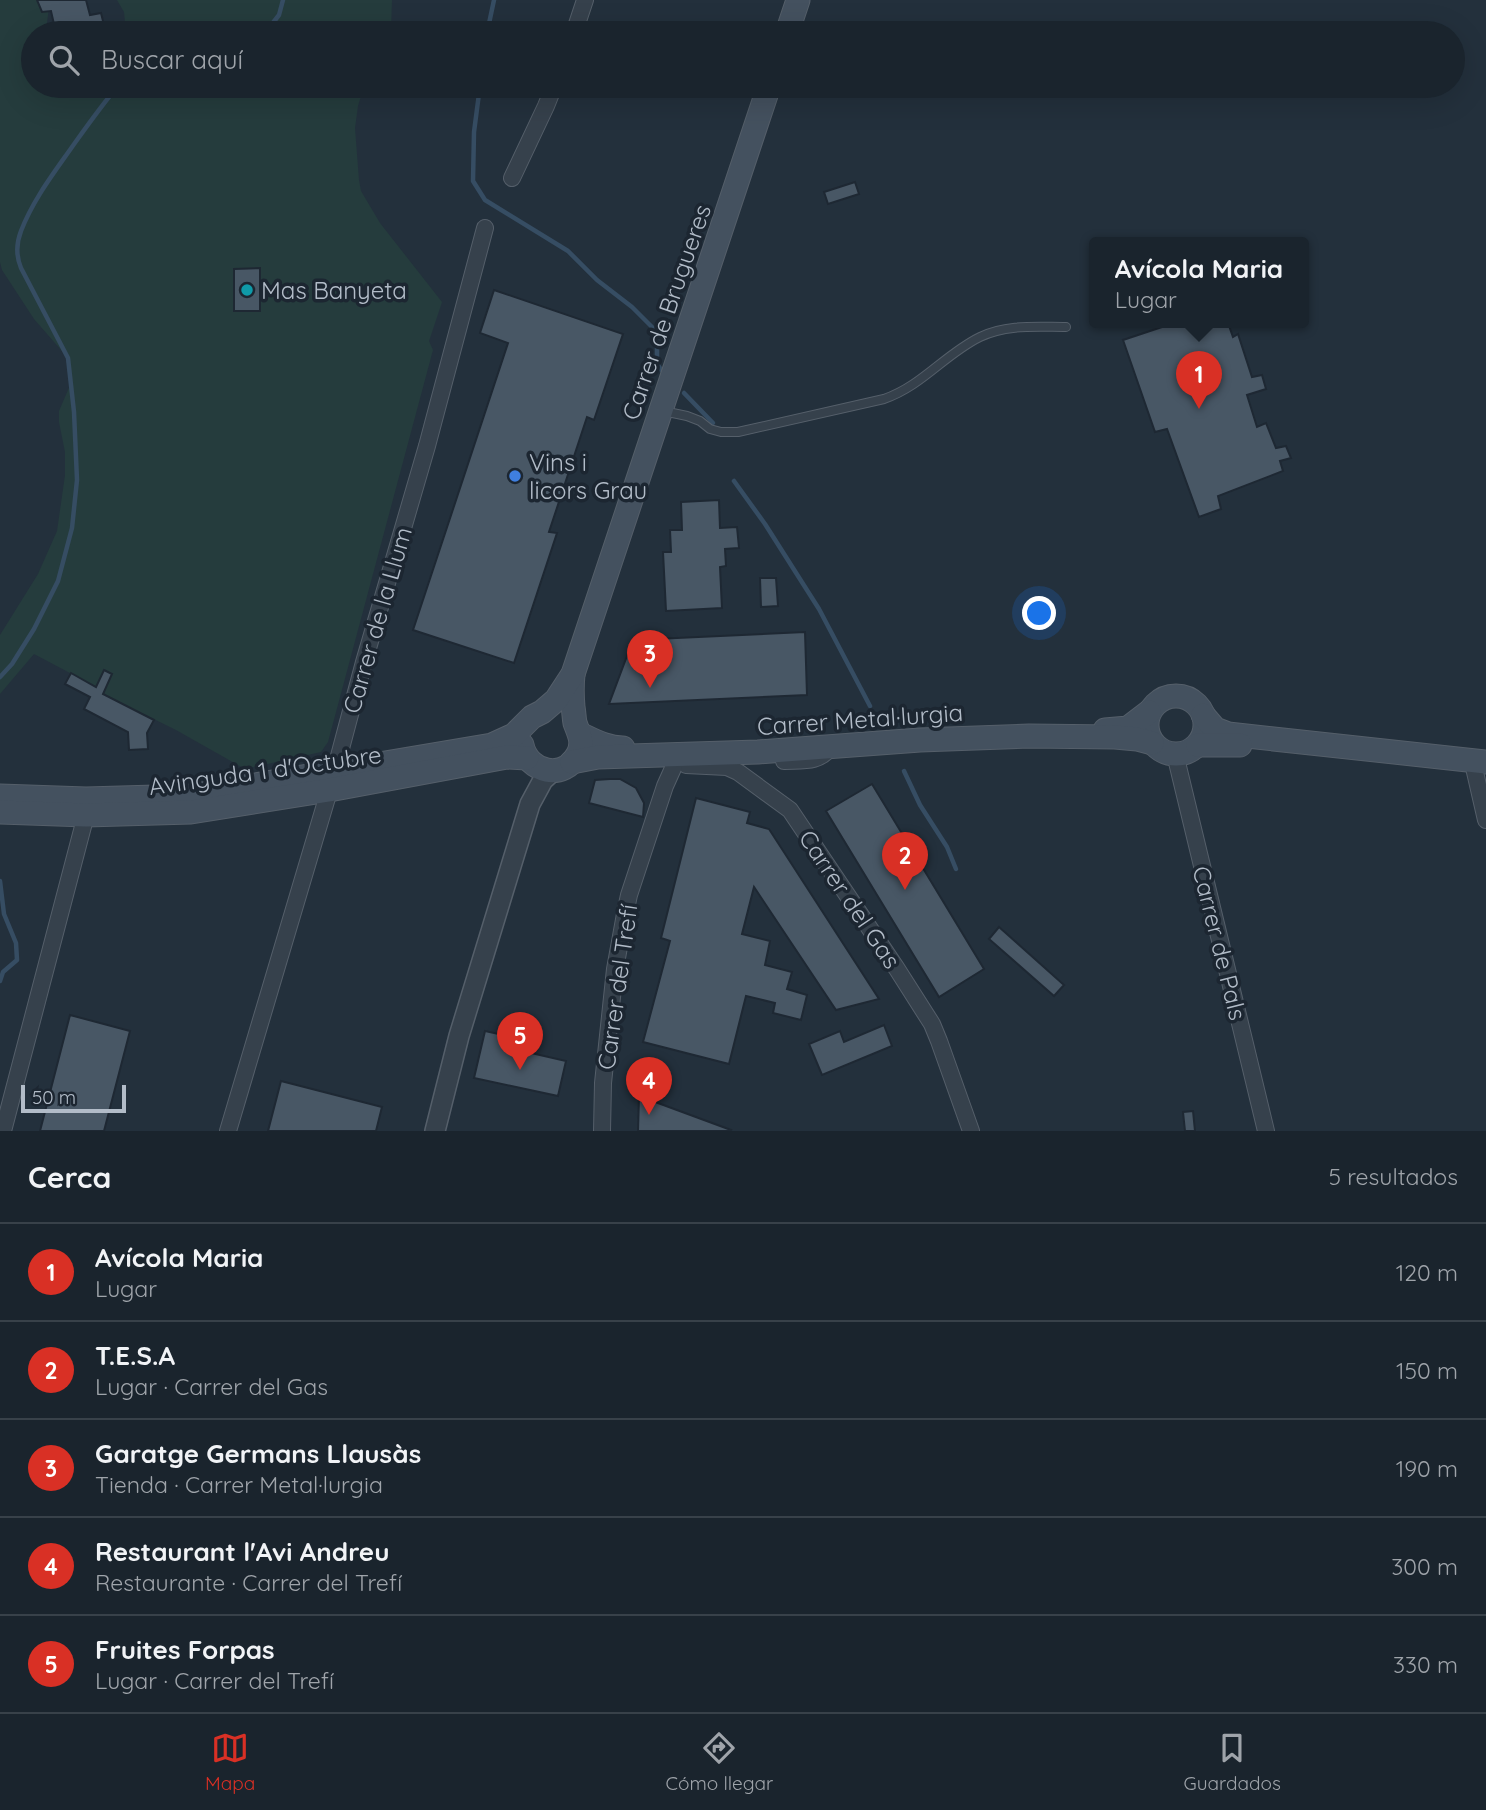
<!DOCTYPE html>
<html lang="es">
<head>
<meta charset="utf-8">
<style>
	body { margin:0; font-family:Quicksand,sans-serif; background:#273039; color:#f1f3f6 }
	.scale { position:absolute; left:21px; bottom:18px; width:105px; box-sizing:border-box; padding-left:7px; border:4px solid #b2bcc8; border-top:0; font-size:19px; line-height:24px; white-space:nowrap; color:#b2bcc8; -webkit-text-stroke:5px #1c2631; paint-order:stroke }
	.you { position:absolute; left:1040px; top:614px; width:24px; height:24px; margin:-18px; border:5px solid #fff; border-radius:50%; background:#1a73e8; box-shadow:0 0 0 10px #1a73e833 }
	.badge { display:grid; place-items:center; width:46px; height:46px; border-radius:50%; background:#d93025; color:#fff; font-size:23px; font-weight:700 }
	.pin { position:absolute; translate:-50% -58px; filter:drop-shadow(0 2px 4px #0008) }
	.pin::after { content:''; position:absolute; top:37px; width:24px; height:21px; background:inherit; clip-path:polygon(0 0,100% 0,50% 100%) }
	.popup { position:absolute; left:1089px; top:237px; width:220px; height:91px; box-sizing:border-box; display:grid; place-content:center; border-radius:7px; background:#1a242d; filter:drop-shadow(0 2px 5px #0005); font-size:23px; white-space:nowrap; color:#9fa4aa }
	.popup b { font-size:26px; color:#f1f3f6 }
	.popup::after { content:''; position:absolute; left:50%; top:100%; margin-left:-14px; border:14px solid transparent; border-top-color:#1a242d }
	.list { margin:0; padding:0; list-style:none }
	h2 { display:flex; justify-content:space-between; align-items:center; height:91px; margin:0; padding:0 28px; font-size:30px }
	h2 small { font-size:23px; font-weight:400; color:#9fa4aa }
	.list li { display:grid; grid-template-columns:46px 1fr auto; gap:21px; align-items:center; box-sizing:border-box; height:98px; padding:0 28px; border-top:2px solid #384149 }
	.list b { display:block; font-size:26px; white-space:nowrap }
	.list p { margin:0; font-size:23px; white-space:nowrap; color:#9fa4aa }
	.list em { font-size:23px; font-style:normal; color:#9fa4aa }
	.icon { flex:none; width:38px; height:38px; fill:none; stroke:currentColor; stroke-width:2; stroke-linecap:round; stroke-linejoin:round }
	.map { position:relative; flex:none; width:1486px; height:1131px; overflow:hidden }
	.search { position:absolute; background:#1a242d; box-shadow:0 7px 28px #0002; left:21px; right:21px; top:21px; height:77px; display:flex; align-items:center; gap:18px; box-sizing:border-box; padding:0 24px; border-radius:38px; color:#9fa4aa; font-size:26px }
	.sheet { height:581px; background:#1a242d }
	nav { display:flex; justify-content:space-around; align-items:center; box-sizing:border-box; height:98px; border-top:2px solid #384149; background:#1a242d; font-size:19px; color:#9fa4aa }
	nav a { display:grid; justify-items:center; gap:4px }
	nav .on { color:#d93025 }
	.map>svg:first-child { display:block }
	.green { fill:#253c3d }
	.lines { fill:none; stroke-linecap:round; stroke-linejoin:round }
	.stream { stroke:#364d63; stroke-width:4.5 }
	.building { fill:#485765; stroke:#1e2833; stroke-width:2 }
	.service-casing { stroke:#555f6a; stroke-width:10 }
	.minor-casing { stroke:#555f6a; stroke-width:18 }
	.tertiary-casing { stroke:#555f6a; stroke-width:22 }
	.secondary-casing { stroke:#555f6a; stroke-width:25 }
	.service { stroke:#36414c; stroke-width:8 }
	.minor { stroke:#36414c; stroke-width:16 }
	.tertiary { stroke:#36414c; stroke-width:19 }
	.secondary { stroke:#44515f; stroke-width:23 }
	.culture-dot { fill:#0f9aa8; stroke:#1c2631; stroke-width:2.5 }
	.shop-dot { fill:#3f7fe0; stroke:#1c2631; stroke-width:2.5 }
	.labels { text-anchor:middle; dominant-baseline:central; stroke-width:7; stroke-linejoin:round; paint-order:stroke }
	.poi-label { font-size:24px; fill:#b2bcc8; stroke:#1c2631; text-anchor:start }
	.street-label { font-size:24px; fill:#b2bcc8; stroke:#1c2631 }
</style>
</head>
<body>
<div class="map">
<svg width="1486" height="1131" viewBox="0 0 1486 1131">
	<rect width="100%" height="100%" fill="#23303c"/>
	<!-- green -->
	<g class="green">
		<polygon points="0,0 50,0 46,30 47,33 33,33 33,86 364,86 358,106 355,128 359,180 361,191 380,223 442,302 429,341 433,350 328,742 321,752 245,769 176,730 103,694 104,691 34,654 0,694 0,635 38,574 57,531 65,475 65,452 59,422 59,411 71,383 68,358 34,319 2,270 0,262"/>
		<polygon points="117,0 392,0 391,31 390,33 126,33 124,12"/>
	</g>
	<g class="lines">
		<!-- stream -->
		<g class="stream">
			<polyline points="265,33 279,15 283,0"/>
			<polyline points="487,33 494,0"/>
			<polyline points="480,86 474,132 473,181 485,200 568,251 597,280 632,307 652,327 657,348 657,364 663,372"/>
			<polyline points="684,393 713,423"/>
			<polyline points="734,481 765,524 819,609 870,706"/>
			<path d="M 0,677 L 12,664 L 34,629 L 58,581 L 72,528 L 77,480 L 74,412 L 68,358 L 21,268 C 16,256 16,244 21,231 C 33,200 53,174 72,147 C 87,126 101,106 118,86"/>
			<polyline points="904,771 920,805 947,847 956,869"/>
			<polyline points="0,881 4,914 16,943 17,960 3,972 0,981"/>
		</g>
	</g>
	<!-- building -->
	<g class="building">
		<polygon points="37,0 86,0 90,15 101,13 105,29 89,33 56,33 51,11 42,12"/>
		<polygon points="855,182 859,194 828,204 824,192"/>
		<polygon points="260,268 260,311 234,311 234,269"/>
		<polygon points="494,290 623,334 594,420 587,417 549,532 557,533 514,663 413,630 508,343 480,333"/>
		<polygon points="1174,323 1228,323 1233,337 1238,334 1252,377 1262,375 1266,389 1247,395 1257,427 1266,423 1276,448 1286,446 1291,458 1280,461 1283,471 1218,496 1221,509 1199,517 1167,429 1155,432 1123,340"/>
		<polygon points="719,500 720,528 737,527 739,548 725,549 726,566 720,567 722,608 666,611 663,552 671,552 670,530 682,530 681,502"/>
		<polygon points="760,578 776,578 778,606 761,607"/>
		<polygon points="805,632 807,695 609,704 633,640"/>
		<polygon points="104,670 112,674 103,694 154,720 147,733 148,749 129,750 128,732 84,709 90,697 65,684 71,673 96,687"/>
		<polygon points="610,779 620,779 636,788 644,803 643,817 589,803 595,780"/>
		<polygon points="872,784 984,969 939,997 826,811"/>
		<polygon points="696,798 750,812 747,823 769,829 879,999 836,1010 754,887 742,934 770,941 765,965 792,972 787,989 807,995 801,1020 773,1013 775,1003 746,996 729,1064 643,1042 670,941 661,938"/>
		<polygon points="999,927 1064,985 1054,996 989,939"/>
		<polygon points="70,1015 130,1031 104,1131 40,1131"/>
		<polygon points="884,1025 892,1046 822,1075 809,1044 840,1031 844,1042"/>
		<polygon points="485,1031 521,1039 518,1050 566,1061 558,1096 474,1078"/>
		<polygon points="281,1081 382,1107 376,1131 268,1131"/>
		<polygon points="639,1096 731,1130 730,1131 638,1131"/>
		<polygon points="1193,1111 1195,1131 1185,1131 1183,1112"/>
	</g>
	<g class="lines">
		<!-- service casing -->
		<g class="service-casing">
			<path id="service" d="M 663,411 L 687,416 L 700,421 L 710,429 L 721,432 L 738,432 L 884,399 C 922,386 945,354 980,337 C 1006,324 1037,327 1066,327"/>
		</g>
		<!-- minor casing -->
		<g class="minor-casing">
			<g id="minor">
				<polyline points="574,33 585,0"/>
				<polyline points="512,178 546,106 554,86"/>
				<polyline points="1175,754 1266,1131"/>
				<polyline points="1472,759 1486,820"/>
				<path d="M 784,761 C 802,760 820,763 830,747"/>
				<polyline points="686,765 727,767 738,772 790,810 897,969 932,1024 939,1041 971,1131"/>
				<polyline points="3,1131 86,815"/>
				<polyline points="228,1131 335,771 364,662 427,446 485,228"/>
				<polyline points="602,1131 603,1083 615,969 625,914 629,895 665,786 674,766"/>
			</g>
		</g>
		<!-- tertiary casing -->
		<g class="tertiary-casing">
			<polyline id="tertiary" points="435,1131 459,1036 530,804 543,780 554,770"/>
		</g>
		<!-- secondary casing -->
		<g class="secondary-casing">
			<g id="secondary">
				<polyline points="787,33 798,0"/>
				<circle cx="1176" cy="725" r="29"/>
				<polyline points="1203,715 1215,729 1228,734 1486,762"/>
				<polyline points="1105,730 1128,728 1149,712"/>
				<path d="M 580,734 C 595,741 607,748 623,748"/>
				<path d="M 522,745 C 528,773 564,781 578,754 C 584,742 579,734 575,723 C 574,718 574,712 573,707 C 572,696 572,685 573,674"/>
				<polyline points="1198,745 1240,745"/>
				<polyline points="572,762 598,757 758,752 920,740 1029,736 1115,737 1137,739 1152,743"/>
				<polyline points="0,796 86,799 190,796 492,745 514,735 532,717 542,712 556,700 573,674 769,86"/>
				<polyline points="0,812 86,815 191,812 329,790 507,757 527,758"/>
			</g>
		</g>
		<!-- service -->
		<use href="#service" class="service"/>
		<!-- minor -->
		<use href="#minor" class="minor"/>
		<!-- tertiary -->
		<use href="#tertiary" class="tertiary"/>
		<!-- secondary -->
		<use href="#secondary" class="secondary"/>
	</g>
	<!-- markers -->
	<circle class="culture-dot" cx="247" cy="290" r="7"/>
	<circle class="shop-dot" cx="515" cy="476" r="7"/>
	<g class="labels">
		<!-- poi labels -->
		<g class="poi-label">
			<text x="261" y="290">Mas Banyeta</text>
			<text x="529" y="462">Vins i<tspan x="529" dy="28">licors Grau</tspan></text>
		</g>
		<!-- street labels -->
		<g class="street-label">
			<text transform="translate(666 312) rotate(-71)">Carrer de Brugueres</text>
			<text transform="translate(377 620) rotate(-74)">Carrer de la Llum</text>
			<text transform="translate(860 719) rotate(-4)">Carrer Metal·lurgia</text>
			<text transform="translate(265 770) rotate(-8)">Avinguda 1 d'Octubre</text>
			<text transform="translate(850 899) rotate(56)">Carrer del Gas</text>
			<text transform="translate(1220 943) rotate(76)">Carrer de Pals</text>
			<text transform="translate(617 987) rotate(-82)">Carrer del Trefí</text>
		</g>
	</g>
</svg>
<div class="scale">50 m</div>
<div class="you"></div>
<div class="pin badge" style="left:1199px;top:409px">1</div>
<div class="popup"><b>Avícola Maria</b>Lugar</div>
<div class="pin badge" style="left:905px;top:890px">2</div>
<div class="pin badge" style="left:650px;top:688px">3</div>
<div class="pin badge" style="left:649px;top:1115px">4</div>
<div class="pin badge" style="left:520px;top:1070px">5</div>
<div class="search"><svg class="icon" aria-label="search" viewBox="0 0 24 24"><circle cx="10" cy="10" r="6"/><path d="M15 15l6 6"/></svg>Buscar aquí</div>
</div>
<section class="sheet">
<h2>Cerca<small>5 resultados</small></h2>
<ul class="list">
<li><span class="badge">1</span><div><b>Avícola Maria</b><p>Lugar</p></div><em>120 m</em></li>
<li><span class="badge">2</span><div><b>T.E.S.A</b><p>Lugar · Carrer del Gas</p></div><em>150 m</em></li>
<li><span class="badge">3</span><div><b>Garatge Germans Llausàs</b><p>Tienda · Carrer Metal·lurgia</p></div><em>190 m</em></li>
<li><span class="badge">4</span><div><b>Restaurant l'Avi Andreu</b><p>Restaurante · Carrer del Trefí</p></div><em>300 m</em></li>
<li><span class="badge">5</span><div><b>Fruites Forpas</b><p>Lugar · Carrer del Trefí</p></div><em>330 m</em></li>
</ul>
</section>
<nav>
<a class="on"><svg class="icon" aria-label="map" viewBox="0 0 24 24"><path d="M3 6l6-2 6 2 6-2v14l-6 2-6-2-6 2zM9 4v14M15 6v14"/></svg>Mapa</a>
<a><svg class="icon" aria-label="directions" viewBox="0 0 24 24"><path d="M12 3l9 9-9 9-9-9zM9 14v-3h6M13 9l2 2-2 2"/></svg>Cómo llegar</a>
<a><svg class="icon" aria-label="saved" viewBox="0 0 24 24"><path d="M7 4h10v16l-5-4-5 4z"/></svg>Guardados</a>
</nav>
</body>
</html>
